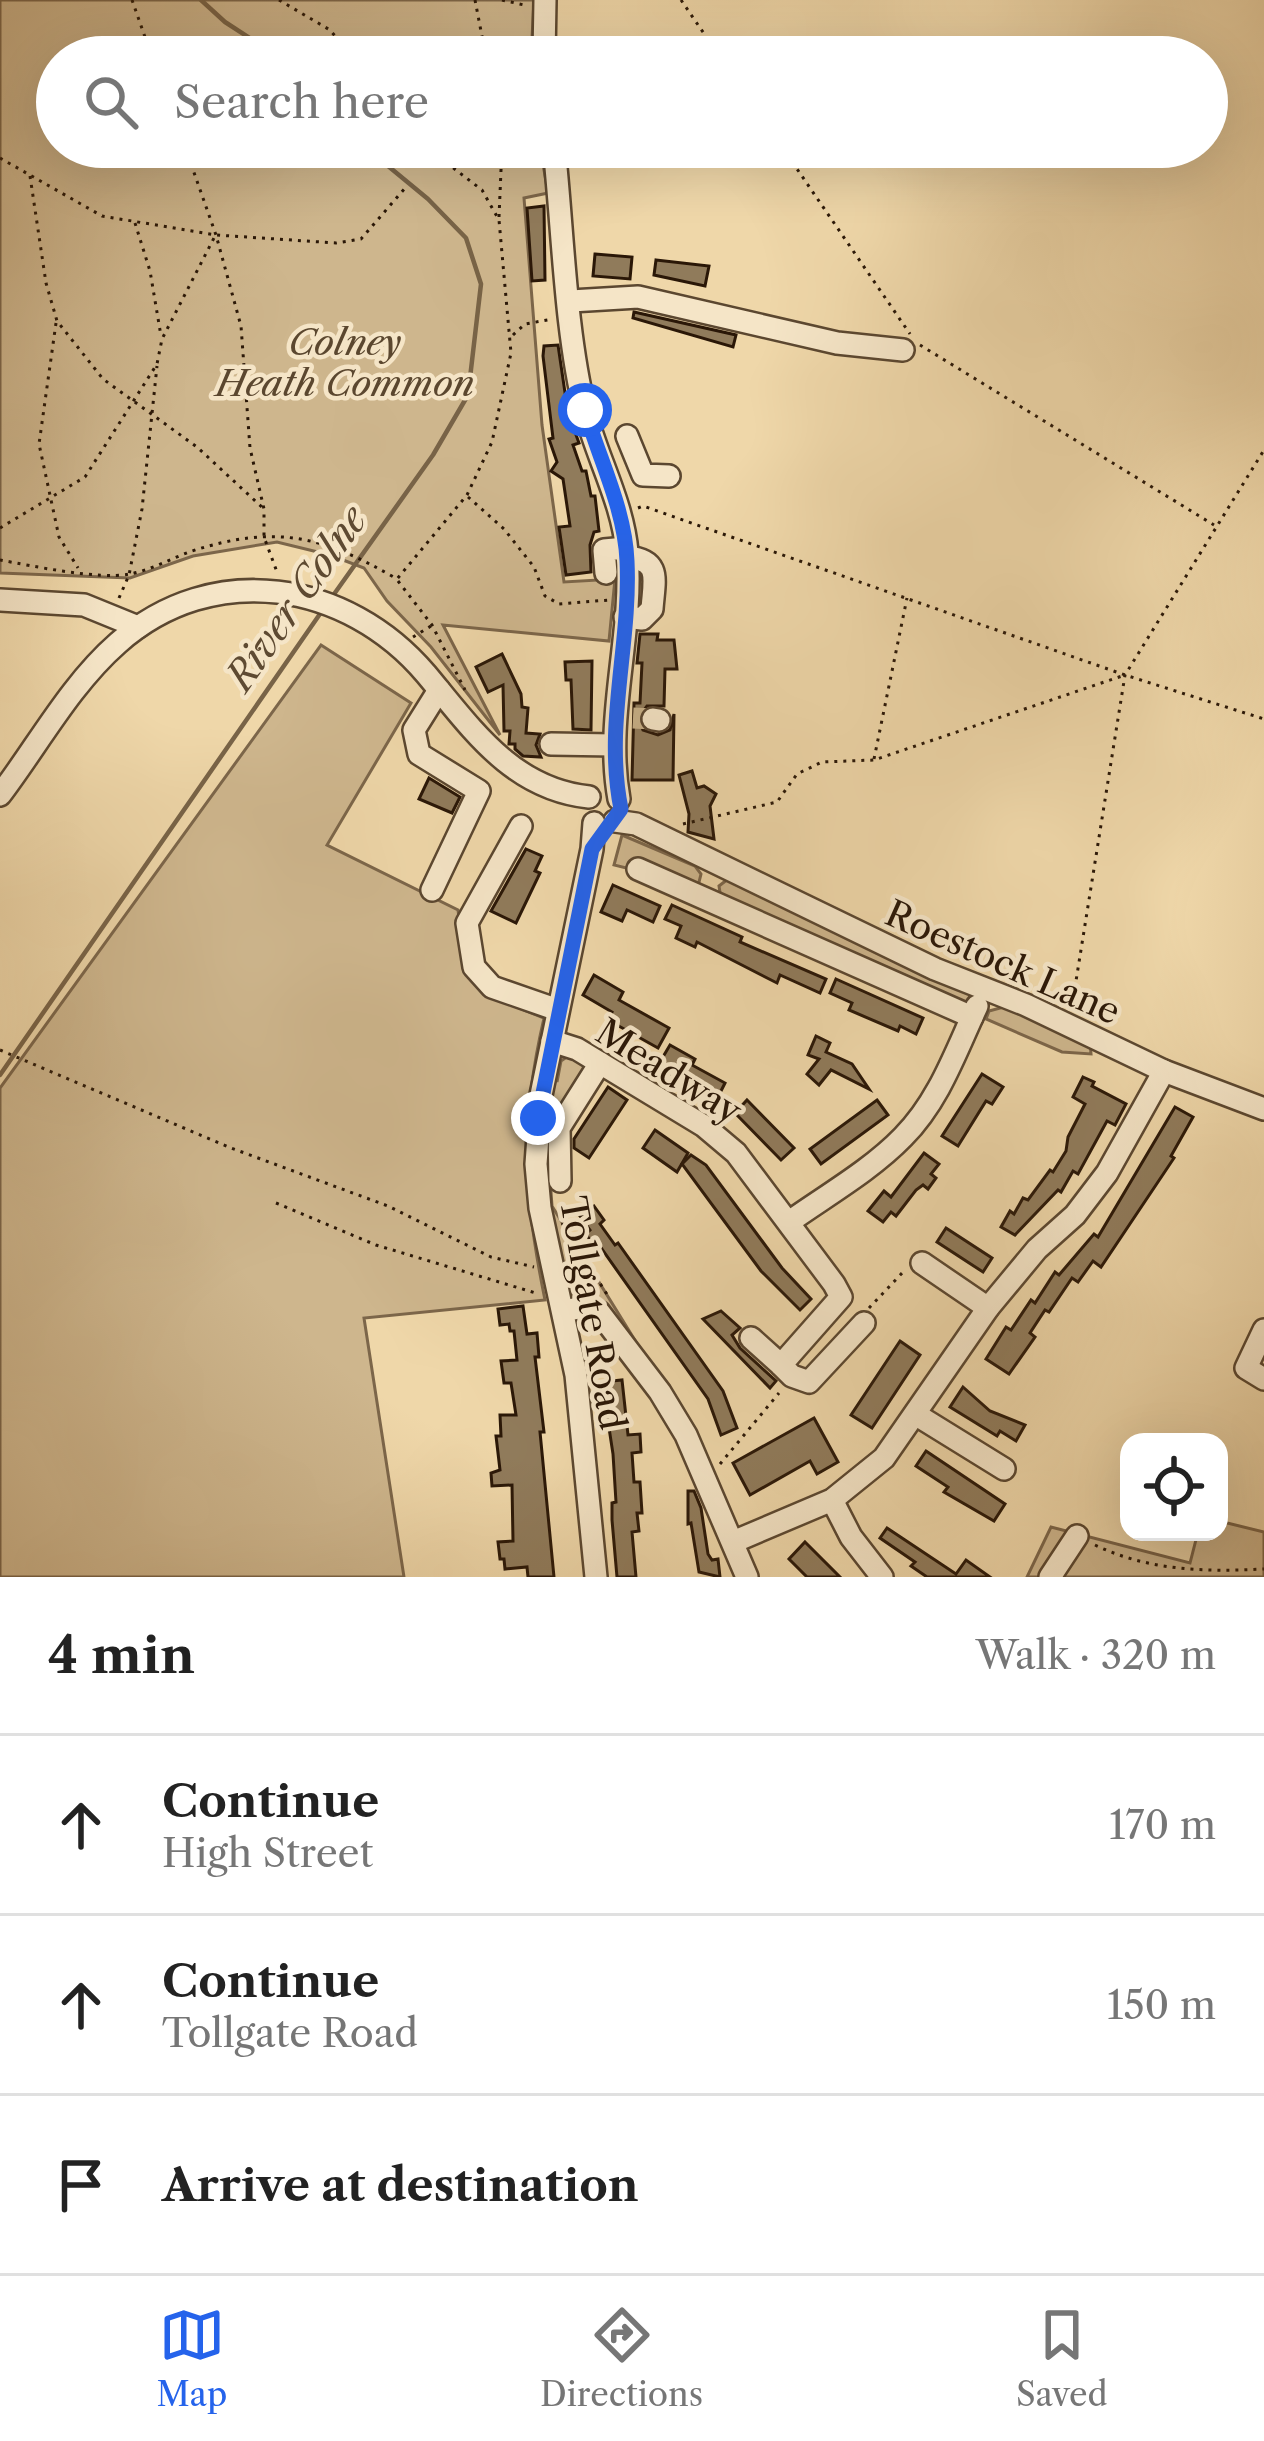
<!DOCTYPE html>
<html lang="en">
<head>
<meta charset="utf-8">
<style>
	body { margin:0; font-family:"Libre Caslon Text",serif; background:#f2f2f2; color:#222 }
	.controls { position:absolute; right:36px; bottom:36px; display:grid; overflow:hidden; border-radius:24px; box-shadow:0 12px 48px #0002 }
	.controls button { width:108px; height:108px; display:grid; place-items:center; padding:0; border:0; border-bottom:3px solid #e0e0e0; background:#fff; color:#222; font:60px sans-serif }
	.stop { position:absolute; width:36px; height:36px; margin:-27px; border:9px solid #2563eb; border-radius:50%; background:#fff }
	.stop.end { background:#2563eb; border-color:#fff; box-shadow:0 3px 12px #0008 }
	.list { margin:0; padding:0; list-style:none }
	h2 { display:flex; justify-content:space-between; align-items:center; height:156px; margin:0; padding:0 48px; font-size:51px }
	h2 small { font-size:39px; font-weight:400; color:#767676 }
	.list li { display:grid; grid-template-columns:78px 1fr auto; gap:36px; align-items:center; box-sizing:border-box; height:180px; padding:0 48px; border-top:3px solid #e0e0e0 }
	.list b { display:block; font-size:45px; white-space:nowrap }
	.list p { margin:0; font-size:39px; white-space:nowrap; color:#767676 }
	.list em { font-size:39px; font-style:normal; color:#767676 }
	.icon { flex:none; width:66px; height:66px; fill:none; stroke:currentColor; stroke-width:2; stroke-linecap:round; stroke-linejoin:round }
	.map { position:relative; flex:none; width:1264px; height:1577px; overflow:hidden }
	.search { position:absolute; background:#fff; box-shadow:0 12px 48px #0002; left:36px; right:36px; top:36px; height:132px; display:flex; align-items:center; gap:30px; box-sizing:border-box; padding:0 42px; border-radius:66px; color:#767676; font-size:45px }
	.sheet { height:696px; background:#fff }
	nav { display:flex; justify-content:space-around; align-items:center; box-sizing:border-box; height:168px; border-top:3px solid #e0e0e0; background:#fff; font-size:33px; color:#767676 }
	nav a { display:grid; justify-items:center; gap:6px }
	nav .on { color:#2563eb }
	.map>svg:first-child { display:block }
	.green { fill:#ceb68d; stroke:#7c664a; stroke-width:3 }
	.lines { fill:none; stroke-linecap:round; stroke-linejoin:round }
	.stream { stroke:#786347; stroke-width:4.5 }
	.building { fill:#907b5b; stroke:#2a1707; stroke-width:3 }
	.minor-tunnel { stroke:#c8b189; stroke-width:21; stroke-dasharray:21 10; stroke-linecap:butt }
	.minor-casing { stroke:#5b4730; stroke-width:26 }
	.path { stroke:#2a1707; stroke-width:3; stroke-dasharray:3 6; stroke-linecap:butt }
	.minor { stroke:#f5e5c7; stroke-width:21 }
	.route { stroke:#2563eb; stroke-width:15 }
	.labels { text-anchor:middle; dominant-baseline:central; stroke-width:9; stroke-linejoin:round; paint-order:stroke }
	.park-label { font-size:36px; font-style:italic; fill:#5b472f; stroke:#f5e5c7 }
	.street-label { font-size:36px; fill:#2a1707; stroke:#f5e5c7 }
	.water-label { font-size:39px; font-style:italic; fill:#5e4a32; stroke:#f5e5c7 }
</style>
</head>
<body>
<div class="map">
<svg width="1264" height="1577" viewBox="0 0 1264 1577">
	<rect width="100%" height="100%" fill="#efd7a9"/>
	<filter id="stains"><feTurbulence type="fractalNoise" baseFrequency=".00167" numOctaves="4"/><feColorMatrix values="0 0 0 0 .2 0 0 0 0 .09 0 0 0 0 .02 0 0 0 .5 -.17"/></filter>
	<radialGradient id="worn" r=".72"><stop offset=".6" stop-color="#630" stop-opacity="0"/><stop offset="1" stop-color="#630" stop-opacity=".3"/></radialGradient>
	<!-- green -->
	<g class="green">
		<polygon points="0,0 534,0 531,57 57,57 57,147 540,147 548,193 524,198 542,425 564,582 615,579 609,641 443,625 500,735 431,647 387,601 364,568 330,555 277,542 193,556 130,578 0,573"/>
		<path d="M 321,645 L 411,703 L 327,845 L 458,910 C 469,992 469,988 544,1018 C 519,1126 523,1192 545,1300 L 364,1318 L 404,1577 L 0,1577 L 0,1088 Z"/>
		<polygon points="622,835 695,866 701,874 699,882 695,885 614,865"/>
		<polygon points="728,879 970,992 970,1001 967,1004 721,899 719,886"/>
		<polygon points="1011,1005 1090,1042 1091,1054 1062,1052 986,1019 989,1011"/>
		<polygon points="568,1056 584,1064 585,1070 550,1178 552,1206 636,1342 633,1343 568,1291 549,1220 544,1134 558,1063 557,1082 561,1061"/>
		<polygon points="1219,1521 1264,1532 1264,1577 1027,1577 1051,1527 1190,1563 1198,1532 1219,1532"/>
	</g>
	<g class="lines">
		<!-- stream -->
		<g class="stream">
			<polyline points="201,0 225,22 279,57"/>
			<polyline points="332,597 433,455 468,395 481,284 466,238 428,199 365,147"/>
			<polyline points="0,1075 322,611"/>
		</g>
	</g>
	<!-- building -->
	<g class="building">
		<polygon points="544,206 545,280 532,281 527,208"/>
		<polygon points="595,254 632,257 630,279 593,276"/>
		<polygon points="656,260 709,266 705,286 654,275"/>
		<polygon points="634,312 736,335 733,347 633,318"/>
		<polygon points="558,345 568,413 579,443 573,445 582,471 586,471 591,496 595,496 599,531 594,532 590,545 591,572 566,575 559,527 570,526 563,479 551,471 557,462 549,439 553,438 543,356 544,346"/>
		<polygon points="640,634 658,634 657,640 674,640 677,669 665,669 664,706 647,706 638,718 643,730 658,735 670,730 674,714 673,780 632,780 634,703 640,703 642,663 637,663"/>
		<polygon points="502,654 521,694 522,707 528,708 526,733 540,734 536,745 541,757 523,756 515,749 515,744 509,744 510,731 504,731 503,685 488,692 476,667"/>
		<polygon points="592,661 591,730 573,729 571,680 566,680 565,662"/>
		<polygon points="692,771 697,788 704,786 716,794 710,806 714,839 688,832 689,814 679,775"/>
		<polygon points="429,778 460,797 452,813 419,799"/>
		<polygon points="526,849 542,856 535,871 540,873 516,923 491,911"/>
		<polygon points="613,885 660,906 653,922 627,910 622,921 601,912"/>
		<polygon points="672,905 742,937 740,942 826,979 820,993 780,975 777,983 697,942 695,947 676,938 681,926 665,919"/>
		<polygon points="594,975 623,992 619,1000 669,1028 658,1048 608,1020 612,1012 583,995"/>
		<polygon points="836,979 923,1018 916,1034 900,1026 898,1031 849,1010 852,1003 830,993"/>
		<polygon points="816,1036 830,1043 826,1052 852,1064 869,1089 831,1070 819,1085 807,1074 819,1059 808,1055"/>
		<polygon points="670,1045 695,1059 692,1065 725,1083 717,1099 657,1067"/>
		<polygon points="982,1074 1003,1087 992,1104 986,1101 958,1146 942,1136"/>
		<polygon points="1083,1077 1094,1082 1092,1086 1126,1104 1115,1125 1107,1121 1078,1174 1073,1171 1061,1192 1058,1190 1015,1235 1001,1227 1010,1211 1014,1214 1023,1198 1028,1200 1050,1170 1053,1172 1066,1151 1068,1137 1085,1104 1073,1097"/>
		<polygon points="608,1087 627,1100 589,1158 574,1148 574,1139"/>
		<polygon points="747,1100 794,1148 781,1160 735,1113"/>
		<polygon points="877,1100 888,1115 821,1164 810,1149"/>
		<polygon points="1175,1107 1193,1117 1171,1156 1174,1158 1101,1267 1093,1261 1078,1282 1072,1278 1049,1312 1045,1310 1030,1333 1035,1337 1009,1374 986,1359 1006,1327 1011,1330 1031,1300 1035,1303 1055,1272 1059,1275 1094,1234 1098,1237"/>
		<polygon points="655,1130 688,1153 677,1172 643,1148"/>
		<polygon points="924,1153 939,1164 931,1174 936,1178 928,1189 923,1185 916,1190 896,1216 891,1212 883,1222 868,1211 884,1191 891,1197"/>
		<polygon points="691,1155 706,1165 782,1268 811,1299 800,1310 761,1271 682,1164"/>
		<polygon points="594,1206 604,1220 600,1224 615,1245 618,1243 723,1391 737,1428 721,1435 708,1399 599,1245 595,1248 586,1234 590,1230 580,1216"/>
		<polygon points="946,1228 992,1258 983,1272 937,1242"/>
		<polygon points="523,1306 527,1334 537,1333 539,1357 535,1357 544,1432 540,1432 554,1577 528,1577 527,1567 505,1569 504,1559 500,1559 498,1542 513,1541 512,1485 492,1486 491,1473 500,1470 496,1436 501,1436 500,1415 516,1415 511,1383 504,1383 501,1361 517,1360 514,1331 510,1331 509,1324 500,1325 498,1309"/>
		<polygon points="721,1311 740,1328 732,1335 740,1348 776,1381 770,1388 703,1319"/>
		<polygon points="900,1341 920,1355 872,1428 851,1415"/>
		<polygon points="622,1380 628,1435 640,1434 641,1452 632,1453 634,1482 640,1482 642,1513 637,1513 639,1531 632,1532 636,1577 617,1577 612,1520 612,1503 616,1502 613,1454 602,1382"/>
		<polygon points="963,1387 990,1411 1025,1425 1016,1441 1000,1431 997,1436 950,1407"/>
		<polygon points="814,1418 838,1462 817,1474 810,1461 750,1495 733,1463"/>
		<polygon points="926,1451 1005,1504 994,1521 944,1492 948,1487 916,1466"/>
		<polygon points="688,1491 694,1491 701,1508 708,1554 712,1560 718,1559 720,1577 699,1572 691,1523 688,1524"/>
		<polygon points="887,1528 956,1574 966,1560 990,1577 927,1577 911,1566 915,1562 880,1538"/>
		<polygon points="805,1542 840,1577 807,1577 789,1559"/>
	</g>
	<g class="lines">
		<!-- minor-tunnel -->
		<polyline class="minor-tunnel" points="633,718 653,719"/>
		<!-- minor casing -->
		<g class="minor-casing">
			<g id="minor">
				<polyline points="544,57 545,0"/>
				<path d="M 554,147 C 563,231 565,330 585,411 C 597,458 623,503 627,552 C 634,634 604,717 619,799"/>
				<polyline points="571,301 638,297 837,343 903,350"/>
				<polyline points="627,436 643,475 669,476"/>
				<polyline points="606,573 604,550 626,548"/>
				<polyline points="0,600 84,605 138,627"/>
				<path d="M 625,617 L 642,619 L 652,609 C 654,580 662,560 627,557"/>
				<polyline points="653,719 659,720"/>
				<polyline points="551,744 614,745"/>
				<path d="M 0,795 C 38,745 70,685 118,643 C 213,559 347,581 426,674 C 472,729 512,789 589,797"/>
				<polyline points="615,821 636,824 935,969 1026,1005 1164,1071 1264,1109"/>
				<polyline points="594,823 592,849 541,1095 536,1164 540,1208 576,1375 596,1577"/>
				<polyline points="521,826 467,923 474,967 492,987 558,1010"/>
				<polyline points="638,869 972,1017"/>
				<polyline points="432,890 479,791 419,754 414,730 439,690"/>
				<polyline points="552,1041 577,1049 704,1126 736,1153 834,1284 841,1297 781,1365 792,1376 809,1382 864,1323"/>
				<polyline points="560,1181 559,1128 600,1063"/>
				<path d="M 789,1222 C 827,1195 871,1170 903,1137 C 939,1101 956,1051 977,1006"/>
				<polyline points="922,1263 988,1308"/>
				<polyline points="563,1311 579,1308 599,1312 660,1392 686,1435 747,1577"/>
				<polyline points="1264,1330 1246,1368 1264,1379"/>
				<polyline points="751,1338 781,1365"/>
				<polyline points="915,1414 1004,1469"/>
				<polyline points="832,1500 851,1537 882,1577"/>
				<polyline points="733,1542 832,1500 884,1458 988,1308 1037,1249 1075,1215 1107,1173 1164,1071"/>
				<polyline points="1050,1577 1077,1536"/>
			</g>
		</g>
		<!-- path -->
		<g class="path">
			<polyline points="132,0 152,57"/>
			<polyline points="279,0 330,30 353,57"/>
			<polyline points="475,0 486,57"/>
			<polyline points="502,0 524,5"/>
			<polyline points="681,0 720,57"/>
			<polyline points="185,147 216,235 241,326 250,448 264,509 264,537 277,572"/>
			<polyline points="782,147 910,334"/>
			<polyline points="0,158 102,216 216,235 336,243 361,239 406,187"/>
			<polyline points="30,176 46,283 57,321 103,379 197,447 264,509"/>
			<polyline points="499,217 502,147"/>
			<polyline points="135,223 150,271 161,336"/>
			<polyline points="56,323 39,444 59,537 78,568"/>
			<polyline points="513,335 525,324 553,319"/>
			<polyline points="920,345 1214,525"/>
			<polyline points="468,497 504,529 534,567 545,596 559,604 609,600"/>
			<polyline points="638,508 643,506 1125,675 1264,719"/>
			<polyline points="0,528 85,477 157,364 162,339 215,236"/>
			<path d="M 0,560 C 33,566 98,580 130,574 C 151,570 172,558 192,551 C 276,524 323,536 397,579 L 467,495 L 492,442 L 511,353 L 499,220 L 482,190 L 426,147"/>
			<polyline points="398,581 432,625 465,690"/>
			<polyline points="119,598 129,575 142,509 157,366"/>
			<polyline points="413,637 431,626"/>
			<polyline points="874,759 907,598"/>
			<polyline points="683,824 777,802 797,774 822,762 874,760 1125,675"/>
			<polyline points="1072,1006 1125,675 1264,450"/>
			<polyline points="0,1050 231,1148 388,1206 491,1257 534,1267"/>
			<polyline points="276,1203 376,1245 539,1294"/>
			<polyline points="562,1223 608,1296"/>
			<polyline points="869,1308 904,1271"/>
			<polyline points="720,1464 779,1393"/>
			<path d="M 1095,1545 C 1149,1571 1206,1572 1264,1569"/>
		</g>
		<!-- minor -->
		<use href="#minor" class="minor"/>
	</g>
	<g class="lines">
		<!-- route -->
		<path class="route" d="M 538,1118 L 592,849 L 621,809 C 604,725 631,645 627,561 C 625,509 599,459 585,410"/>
	</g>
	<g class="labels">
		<!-- park labels -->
		<g class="park-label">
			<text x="345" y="342">Colney<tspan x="345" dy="41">Heath Common</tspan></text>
		</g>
		<!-- street labels -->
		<g class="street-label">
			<text transform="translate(1003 962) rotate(24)">Roestock Lane</text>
			<text transform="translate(669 1071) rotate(32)">Meadway</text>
			<text transform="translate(593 1313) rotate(80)">Tollgate Road</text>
		</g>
		<!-- water labels -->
		<g class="water-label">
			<text transform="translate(296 598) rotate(-55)">River Colne</text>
		</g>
	</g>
	<rect width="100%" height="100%" filter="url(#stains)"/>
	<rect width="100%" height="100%" fill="url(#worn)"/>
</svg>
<div class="controls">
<button><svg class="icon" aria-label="locate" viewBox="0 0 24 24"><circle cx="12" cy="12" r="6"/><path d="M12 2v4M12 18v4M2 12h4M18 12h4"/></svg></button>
</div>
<div class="stop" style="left:585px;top:410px"></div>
<div class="stop end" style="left:538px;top:1118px"></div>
<div class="search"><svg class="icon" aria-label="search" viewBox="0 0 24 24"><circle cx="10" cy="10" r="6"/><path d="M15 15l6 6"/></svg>Search here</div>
</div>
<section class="sheet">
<h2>4 min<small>Walk · 320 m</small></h2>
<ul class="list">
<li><svg class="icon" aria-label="ahead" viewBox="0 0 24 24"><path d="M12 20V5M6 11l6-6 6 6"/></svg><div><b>Continue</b><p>High Street</p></div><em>170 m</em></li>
<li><svg class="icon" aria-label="ahead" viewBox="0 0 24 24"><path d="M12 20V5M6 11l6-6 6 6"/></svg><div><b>Continue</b><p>Tollgate Road</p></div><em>150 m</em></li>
<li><svg class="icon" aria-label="arrive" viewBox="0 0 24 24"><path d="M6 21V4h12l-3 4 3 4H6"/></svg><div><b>Arrive at destination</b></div></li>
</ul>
</section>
<nav>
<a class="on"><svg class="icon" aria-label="map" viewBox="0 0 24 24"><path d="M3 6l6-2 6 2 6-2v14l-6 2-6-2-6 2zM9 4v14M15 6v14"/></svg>Map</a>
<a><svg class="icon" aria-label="directions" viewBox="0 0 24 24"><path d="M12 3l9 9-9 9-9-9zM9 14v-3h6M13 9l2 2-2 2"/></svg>Directions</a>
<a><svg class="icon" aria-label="saved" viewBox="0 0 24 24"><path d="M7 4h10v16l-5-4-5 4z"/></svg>Saved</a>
</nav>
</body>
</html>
